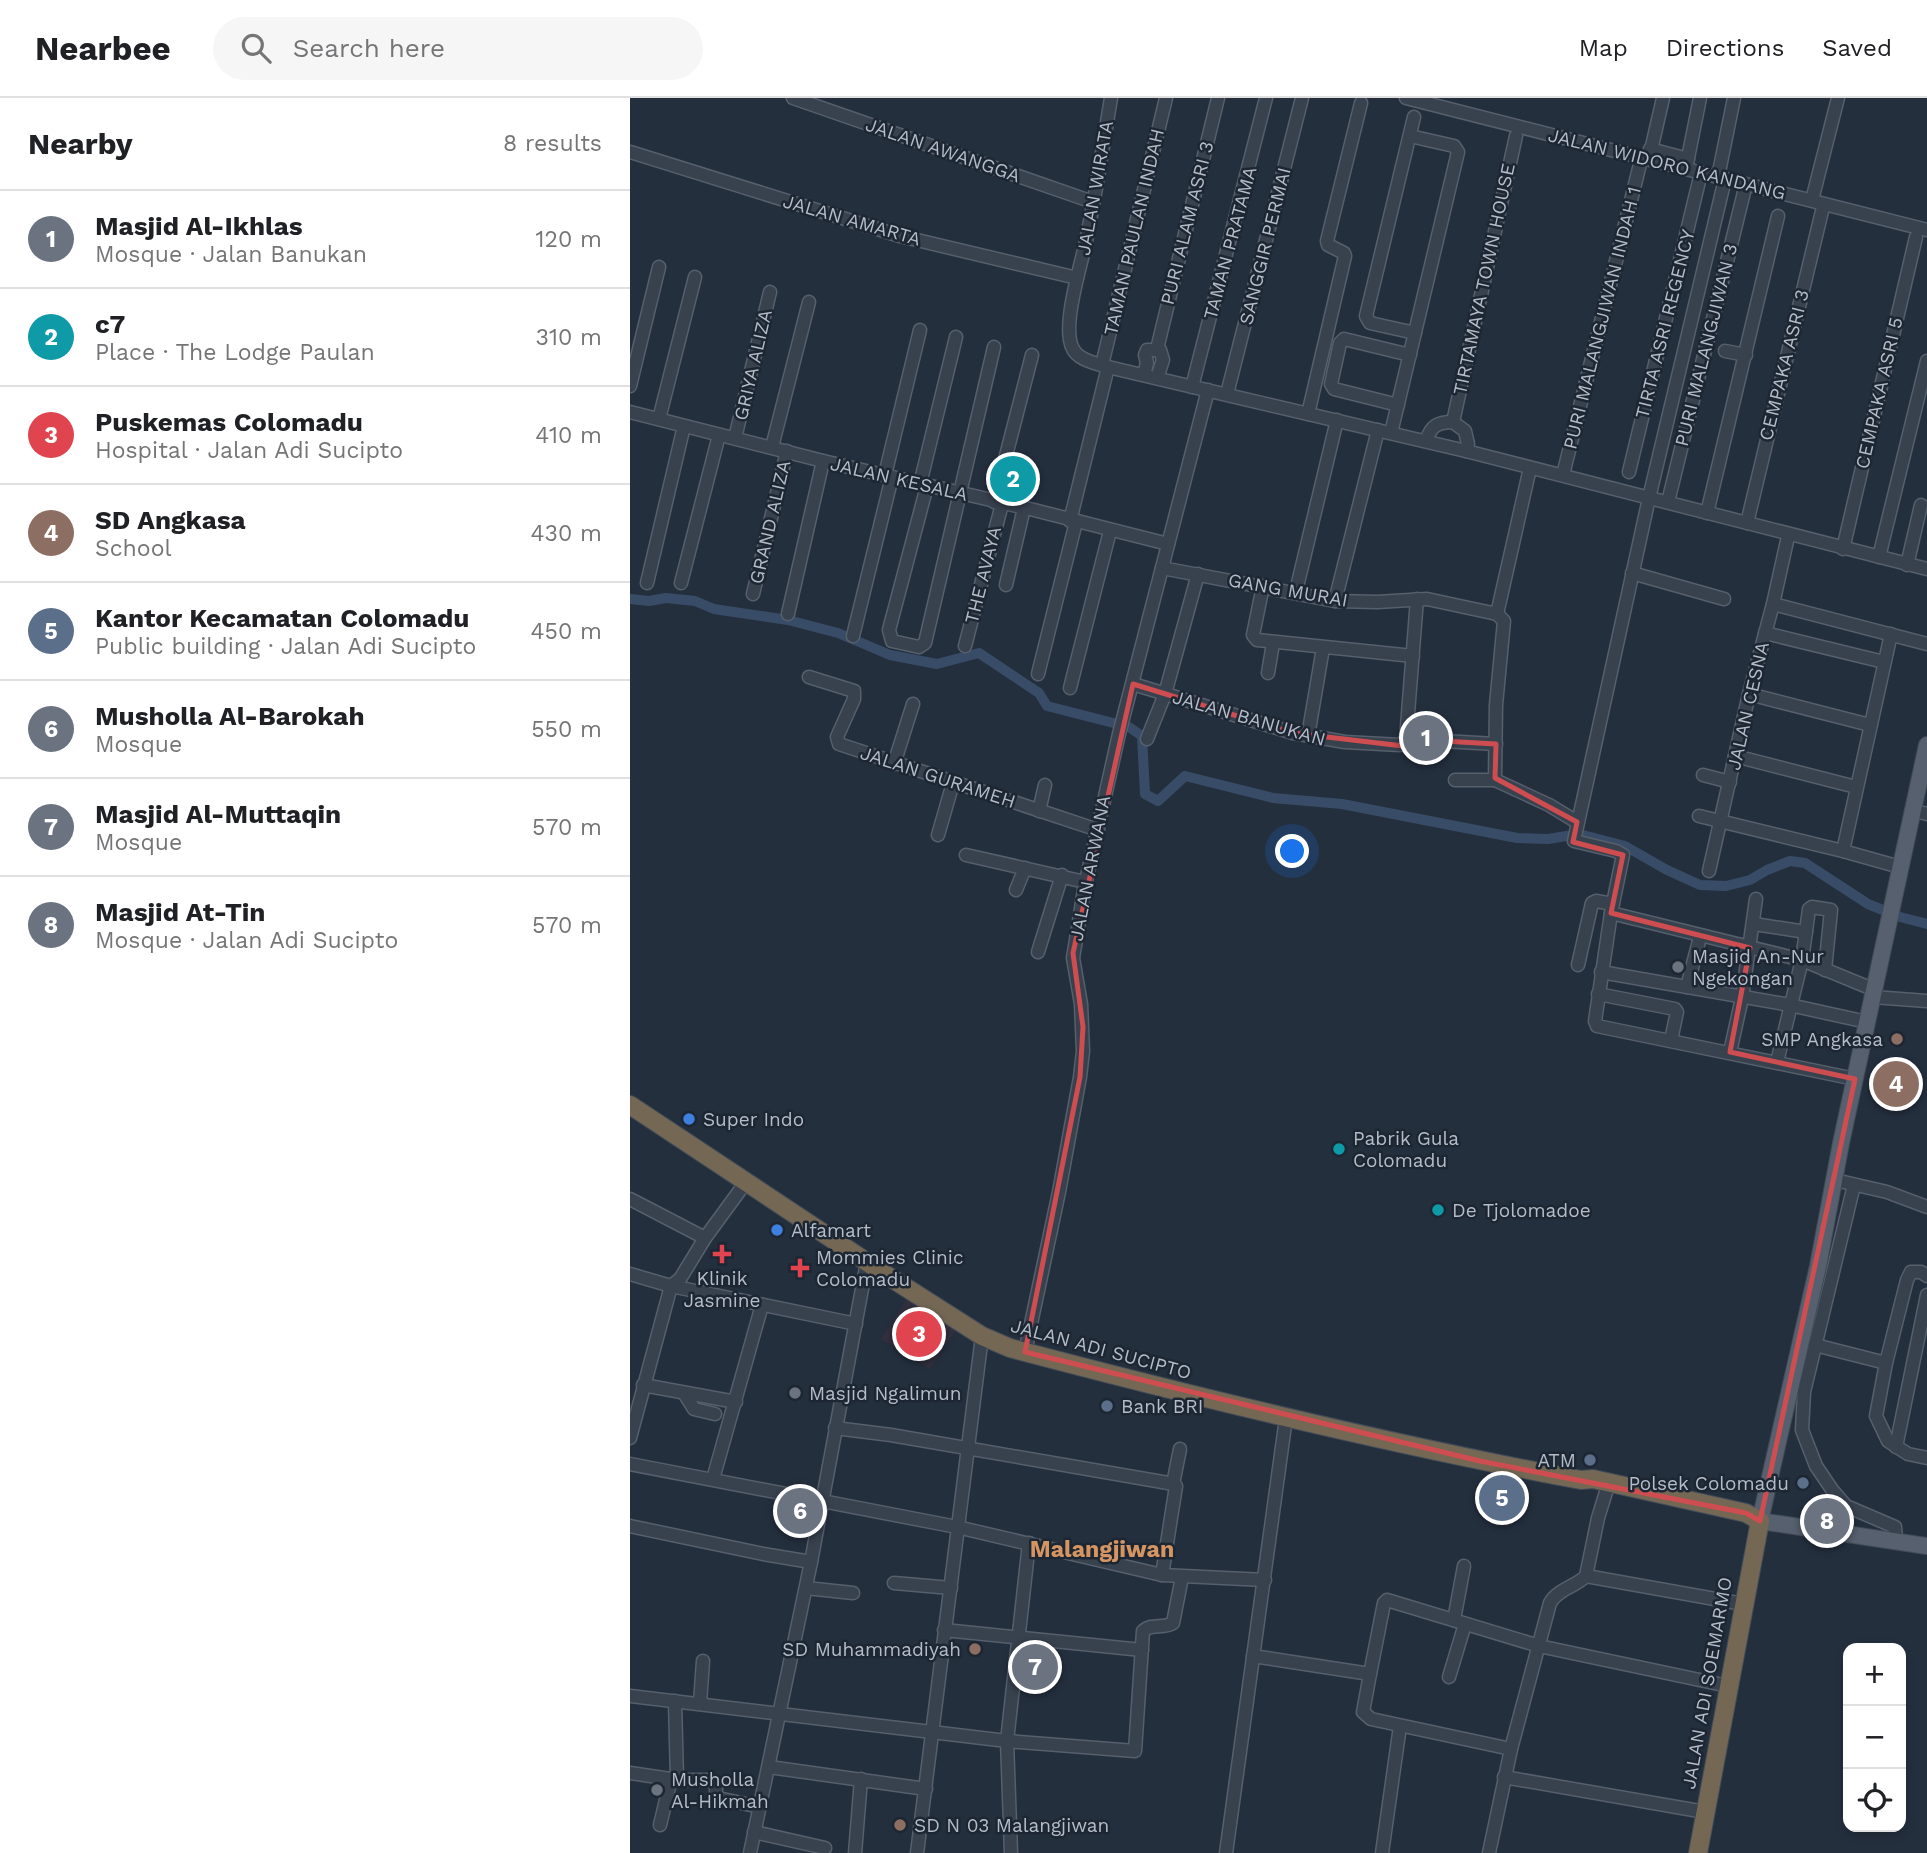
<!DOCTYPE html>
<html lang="en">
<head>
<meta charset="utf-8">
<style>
	body { margin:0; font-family:"Work Sans",sans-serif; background:#f6f6f6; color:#202124 }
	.controls { position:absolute; right:21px; bottom:21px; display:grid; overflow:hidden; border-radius:14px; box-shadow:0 4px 10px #0003 }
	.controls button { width:63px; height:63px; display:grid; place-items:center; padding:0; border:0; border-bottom:2px solid #e0e0e0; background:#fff; color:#202124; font:35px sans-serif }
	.you { position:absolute; left:663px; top:754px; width:24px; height:24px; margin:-18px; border:5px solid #fff; border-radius:50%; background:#1a73e8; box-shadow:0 0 0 10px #1a73e833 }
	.badge { display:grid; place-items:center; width:46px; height:46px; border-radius:50%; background:#506383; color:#fff; font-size:23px; font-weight:700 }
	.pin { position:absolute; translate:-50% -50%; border:4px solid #fff; box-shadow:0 2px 7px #0006 }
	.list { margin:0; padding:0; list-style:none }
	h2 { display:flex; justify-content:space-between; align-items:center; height:91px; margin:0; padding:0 28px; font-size:30px }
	h2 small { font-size:23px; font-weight:400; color:#757577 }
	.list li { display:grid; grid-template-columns:46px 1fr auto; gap:21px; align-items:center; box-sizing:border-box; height:98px; padding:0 28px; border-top:2px solid #e0e0e0 }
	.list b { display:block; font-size:26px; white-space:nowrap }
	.list p { margin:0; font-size:23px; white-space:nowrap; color:#757577 }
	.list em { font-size:23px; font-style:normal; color:#757577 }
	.icon { flex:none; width:38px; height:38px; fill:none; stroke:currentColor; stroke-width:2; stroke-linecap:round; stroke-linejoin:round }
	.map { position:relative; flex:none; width:1297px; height:1755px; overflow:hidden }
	header { display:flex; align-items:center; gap:42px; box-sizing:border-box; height:98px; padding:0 35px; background:#fff; border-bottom:2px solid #e0e0e0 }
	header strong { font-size:33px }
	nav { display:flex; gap:38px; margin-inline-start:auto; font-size:24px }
	.search { width:490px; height:63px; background:#f6f6f6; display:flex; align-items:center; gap:18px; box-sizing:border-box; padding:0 24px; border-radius:38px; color:#757577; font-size:26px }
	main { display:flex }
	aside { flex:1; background:#fff }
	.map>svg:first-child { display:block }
	.medical { fill:#32303f }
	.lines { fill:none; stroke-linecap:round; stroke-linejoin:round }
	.canal { stroke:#394c67; stroke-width:10 }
	.minor-casing { stroke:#565f6c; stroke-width:15 }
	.major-casing { stroke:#414a57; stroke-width:18 }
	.highway-casing { stroke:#434c59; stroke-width:20 }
	.minor { stroke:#38414e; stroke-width:12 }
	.major { stroke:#56606e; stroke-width:16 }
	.highway { stroke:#746855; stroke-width:18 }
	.marked { fill:none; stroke:#ce4d50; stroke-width:5; stroke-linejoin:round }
	.worship-dot { fill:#6b7280; stroke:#1d2633; stroke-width:2.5 }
	.education-dot { fill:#8d6e63; stroke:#1d2633; stroke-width:2.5 }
	.shop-dot { fill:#3f7fe0; stroke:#1d2633; stroke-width:2.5 }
	.culture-dot { fill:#0f9aa8; stroke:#1d2633; stroke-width:2.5 }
	.health-dot { fill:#e0444e; stroke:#1d2633; stroke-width:2.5 }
	.service-dot { fill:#5c6f8a; stroke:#1d2633; stroke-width:2.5 }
	.labels { text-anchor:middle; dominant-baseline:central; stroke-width:5; stroke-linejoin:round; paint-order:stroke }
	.street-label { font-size:19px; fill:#b4bcc9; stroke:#1d2633 }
	.poi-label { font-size:19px; fill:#b4bcc9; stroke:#1d2633; text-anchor:start }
	.quarter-label { font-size:23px; font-weight:bold; fill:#d59563; stroke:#1d2633 }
</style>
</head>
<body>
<header>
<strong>Nearbee</strong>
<div class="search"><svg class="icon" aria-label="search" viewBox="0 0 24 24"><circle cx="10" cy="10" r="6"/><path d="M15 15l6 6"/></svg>Search here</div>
<nav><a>Map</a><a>Directions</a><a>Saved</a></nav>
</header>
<main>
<aside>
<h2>Nearby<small>8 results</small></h2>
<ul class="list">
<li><span class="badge" style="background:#6b7280">1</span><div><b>Masjid Al-Ikhlas</b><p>Mosque · Jalan Banukan</p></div><em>120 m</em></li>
<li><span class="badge" style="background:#0f9aa8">2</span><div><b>c7</b><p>Place · The Lodge Paulan</p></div><em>310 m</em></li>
<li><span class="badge" style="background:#e0444e">3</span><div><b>Puskemas Colomadu</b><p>Hospital · Jalan Adi Sucipto</p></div><em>410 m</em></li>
<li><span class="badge" style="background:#8d6e63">4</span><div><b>SD Angkasa</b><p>School</p></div><em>430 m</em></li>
<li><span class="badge" style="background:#5c6f8a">5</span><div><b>Kantor Kecamatan Colomadu</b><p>Public building · Jalan Adi Sucipto</p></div><em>450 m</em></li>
<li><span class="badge" style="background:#6b7280">6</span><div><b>Musholla Al-Barokah</b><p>Mosque</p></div><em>550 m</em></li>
<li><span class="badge" style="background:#6b7280">7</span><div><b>Masjid Al-Muttaqin</b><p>Mosque</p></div><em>570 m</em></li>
<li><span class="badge" style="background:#6b7280">8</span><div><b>Masjid At-Tin</b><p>Mosque · Jalan Adi Sucipto</p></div><em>570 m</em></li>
</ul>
</aside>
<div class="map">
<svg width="1297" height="1755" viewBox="0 0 1297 1755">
	<rect width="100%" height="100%" fill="#242f3e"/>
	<!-- medical -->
	<polygon class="medical" points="278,1199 326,1232 300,1271 251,1241"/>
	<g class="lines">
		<!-- canal -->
		<polyline class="canal" points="0,501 19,503 36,500 65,503 84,511 158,522 208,535 260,557 307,566 349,555 409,595 417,608 499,629 512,638 515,696 528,703 555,678 643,700 712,706 887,740 918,741 949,736 995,748 1037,772 1070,787 1096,788 1120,782 1137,772 1160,763 1175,765 1238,806 1270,819 1297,826"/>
		<!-- minor casing -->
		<g class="minor-casing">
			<g id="minor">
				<polyline points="163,0 463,104"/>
				<path d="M 481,0 C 473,48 466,96 456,143 C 451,168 432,226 442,249 C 447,262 465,265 478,269 L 836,353 L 1297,471"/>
				<polyline points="776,0 1297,132"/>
				<polyline points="784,19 736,218 740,225 785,235"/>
				<polyline points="1020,51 1058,61"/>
				<polyline points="0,54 270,138 447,180"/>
				<polyline points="1019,61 1033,0"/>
				<polyline points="1056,70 1070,0"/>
				<polyline points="1088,79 1104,0"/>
				<polyline points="1095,81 1019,400 944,743 986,753 993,757 981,815 1172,862 1245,892"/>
				<polyline points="1182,102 1208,0"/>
				<polyline points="527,251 588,0"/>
				<polyline points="1095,253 1116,257"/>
				<polyline points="472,267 536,0"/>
				<polyline points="514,277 517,265 515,257 517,252 530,252 533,262 527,280"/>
				<polyline points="0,288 29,169"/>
				<polyline points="562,289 636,0"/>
				<polyline points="597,296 672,0"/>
				<polyline points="768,307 704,291 701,286 710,245 714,241 780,257"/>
				<polyline points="0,314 193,363 400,411 538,446"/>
				<polyline points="678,316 715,158 714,155 698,147 697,143 731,5"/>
				<polyline points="29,321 65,179"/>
				<polyline points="823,324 886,38"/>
				<polyline points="761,335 828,54 824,48 780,38"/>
				<polyline points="105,340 140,194"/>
				<path d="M 796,343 C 801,328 807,324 823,324 L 835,333 L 838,346 L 836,353"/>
				<polyline points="142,349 179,204"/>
				<polyline points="999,374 1070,79"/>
				<polyline points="255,377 290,232"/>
				<polyline points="933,377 1011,62"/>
				<polyline points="290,386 326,239"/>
				<polyline points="297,388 259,532 262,543 289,549 295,545 364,249"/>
				<polyline points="364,404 402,257"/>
				<polyline points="1038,404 1115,90"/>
				<polyline points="1077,415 1148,118"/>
				<polyline points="440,423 478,269"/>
				<polyline points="1117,425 1193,109"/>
				<polyline points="1213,451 1286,139"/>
				<polyline points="1249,459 1297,263"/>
				<polyline points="1277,467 1291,407"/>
				<polyline points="532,470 705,503 747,504 797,501 867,516"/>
				<polyline points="1002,475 1094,501"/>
				<polyline points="17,485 54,328"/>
				<polyline points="51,485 89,337"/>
				<polyline points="376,487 394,410"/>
				<polyline points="633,488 623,537 627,542 783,558"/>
				<polyline points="667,489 707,322"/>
				<polyline points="123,496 157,353"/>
				<polyline points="705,503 748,332"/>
				<polyline points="1143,506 1297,546"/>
				<polyline points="158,516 193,363"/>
				<polyline points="867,516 900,370"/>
				<polyline points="1135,535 1254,564"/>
				<polyline points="223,538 262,379"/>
				<polyline points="335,548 372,406"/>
				<polyline points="638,575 643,545"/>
				<polyline points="408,576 446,424"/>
				<polyline points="179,579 224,593 224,601 207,639 209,646 468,732"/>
				<polyline points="503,586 663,635 715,644 770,647 776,641"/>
				<polyline points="440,590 480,433"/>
				<polyline points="1119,596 1240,627"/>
				<polyline points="678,638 693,550"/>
				<polyline points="517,641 535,596 568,476"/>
				<polyline points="776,641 787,501"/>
				<polyline points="776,641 866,646"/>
				<polyline points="1105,658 1226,689"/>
				<polyline points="264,666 283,606"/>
				<polyline points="1073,677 1100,684"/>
				<polyline points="825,682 865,682 866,607 874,523 867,516"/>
				<polyline points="865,682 919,707 947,724"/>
				<polyline points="1282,712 1297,716"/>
				<polyline points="409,713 415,687"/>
				<polyline points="1069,718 1213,753 1270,769"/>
				<polyline points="308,737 323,685"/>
				<polyline points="1213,753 1261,536"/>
				<polyline points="336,757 455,784"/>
				<polyline points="1079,773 1119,596 1143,506 1157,443"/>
				<polyline points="386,792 395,770"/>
				<polyline points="981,815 965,923 967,928 1225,981"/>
				<polyline points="1124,826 1176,834"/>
				<polyline points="408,854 432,777"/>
				<polyline points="948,867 962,805 966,803 983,806"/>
				<polyline points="971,874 1160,907 1237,924"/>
				<polyline points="1057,889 1070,839"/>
				<polyline points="968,896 1045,911 1047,914 1041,942"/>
				<polyline points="1243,899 1297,903"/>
				<polyline points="1100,954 1112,900 1126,801"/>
				<polyline points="1147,964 1172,862 1179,811 1182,809 1201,812 1195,872"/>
				<polyline points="1205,1082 1257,1094 1297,1109"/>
				<polyline points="1224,1087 1174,1294 1172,1332 1186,1368 1203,1393 1216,1408 1265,1429 1266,1443"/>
				<polyline points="0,1101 75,1140"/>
				<polyline points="0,1176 41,1188 226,1226"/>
				<polyline points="1297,1178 1291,1174 1281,1174 1277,1182 1256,1265 1246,1318 1258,1343 1278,1356 1297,1360"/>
				<polyline points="41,1188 50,1181 75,1140 116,1084"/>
				<polyline points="1185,1247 1256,1265"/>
				<polyline points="395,1254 429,1094 450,979 453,953 451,906 443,860 454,792 489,636 578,292"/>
				<polyline points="13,1287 106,1304"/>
				<polyline points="54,1295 64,1311 85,1316"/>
				<polyline points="205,1330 261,1337 544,1386 546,1388 532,1477"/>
				<polyline points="0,1340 41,1188"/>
				<polyline points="1266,1349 1297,1197"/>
				<polyline points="0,1366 327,1429 532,1477 635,1482"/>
				<polyline points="83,1381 132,1207"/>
				<polyline points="543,1386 550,1351"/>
				<polyline points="0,1428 133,1456 181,1464"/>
				<polyline points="956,1478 1113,1506"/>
				<polyline points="264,1485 321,1490"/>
				<polyline points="176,1490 223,1495"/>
				<polyline points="824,1522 834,1468"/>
				<polyline points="314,1532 512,1552"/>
				<polyline points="623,1558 740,1576 754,1505 757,1502 909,1548 1098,1588"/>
				<polyline points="740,1576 733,1614 741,1621 881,1651"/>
				<polyline points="819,1579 835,1526"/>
				<path d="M 0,1598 L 377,1643 L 505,1653 L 513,1533 C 521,1525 534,1531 543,1525 L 552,1479"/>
				<polyline points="45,1603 47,1682"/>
				<polyline points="70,1605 73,1563"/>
				<polyline points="139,1669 296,1691"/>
				<polyline points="0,1675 47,1682 80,1682 86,1687 86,1698 88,1700 130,1709"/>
				<polyline points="874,1679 1075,1714"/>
				<polyline points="30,1727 41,1681"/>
				<polyline points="124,1734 195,1750"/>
				<polyline points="120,1755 181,1464 237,1164"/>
				<polyline points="225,1755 231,1681"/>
				<polyline points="287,1755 352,1238"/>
				<polyline points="381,1755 377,1643 399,1445"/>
				<polyline points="596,1755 656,1320"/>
				<polyline points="752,1755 770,1628"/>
				<path d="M 859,1755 L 881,1651 L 920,1505 C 928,1491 945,1489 956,1478 L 968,1420 L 976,1394"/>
			</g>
		</g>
		<!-- major casing -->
		<g class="major-casing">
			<polyline id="major" points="1297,647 1211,1045 1188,1168 1130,1423 1297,1448"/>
		</g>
		<!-- highway casing -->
		<g class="highway-casing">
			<g id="highway">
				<path d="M 0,1007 L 261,1180 L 352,1238 L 380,1250 C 569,1300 759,1346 951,1382 L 963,1381 L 1116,1415 L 1130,1423"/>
				<polyline points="1068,1755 1130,1423"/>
			</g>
		</g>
		<!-- minor -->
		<use href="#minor" class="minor"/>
		<!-- major -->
		<use href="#major" class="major"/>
		<!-- highway -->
		<use href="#highway" class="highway"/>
	</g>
	<!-- marked area -->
	<path class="marked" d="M 503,586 L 663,635 L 773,648 L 776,641 L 866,646 L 865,680 L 947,724 L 943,744 L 993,757 L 981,815 L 1120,850 L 1100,954 L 1225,981 L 1130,1423 L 1116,1415 L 850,1363 L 395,1254 L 450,979 L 453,929 L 443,855 Z"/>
	<!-- markers -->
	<g class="worship-dot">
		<circle cx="1048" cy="869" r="7"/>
		<circle cx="165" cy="1295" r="7"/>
		<circle cx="27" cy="1692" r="7"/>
	</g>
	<g class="education-dot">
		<circle cx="1267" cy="941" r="7"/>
		<circle cx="345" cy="1551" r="7"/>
		<circle cx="270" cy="1727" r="7"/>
	</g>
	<g class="shop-dot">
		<circle cx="59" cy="1021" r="7"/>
		<circle cx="147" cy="1132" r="7"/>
	</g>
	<g class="culture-dot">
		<circle cx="709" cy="1051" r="7"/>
		<circle cx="808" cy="1112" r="7"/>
	</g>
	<g class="health-dot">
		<path d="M88.5 1145.5h7v7h7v7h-7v7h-7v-7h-7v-7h7z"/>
		<path d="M166.5 1159.5h7v7h7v7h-7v7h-7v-7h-7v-7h7z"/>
	</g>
	<g class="service-dot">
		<circle cx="477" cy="1308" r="7"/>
		<circle cx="960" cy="1362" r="7"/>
		<circle cx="1173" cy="1385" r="7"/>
	</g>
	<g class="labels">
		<!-- street labels -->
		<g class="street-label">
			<text transform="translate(313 52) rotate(19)">JALAN AWANGGA</text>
			<text transform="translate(1037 66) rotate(14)">JALAN WIDORO KANDANG</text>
			<text transform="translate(465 90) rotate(-80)">JALAN WIRATA</text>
			<text transform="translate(222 122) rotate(16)">JALAN AMARTA</text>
			<text transform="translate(557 125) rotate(-76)">PURI ALAM ASRI 3</text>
			<text transform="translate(504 134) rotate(-77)">TAMAN PAULAN INDAH</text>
			<text transform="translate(600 145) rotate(-75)">TAMAN PRATAMA</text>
			<text transform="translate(635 148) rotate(-76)">SANGGIR PERMAI</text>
			<text transform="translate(854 181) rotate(-78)">TIRTAMAYA TOWN HOUSE</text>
			<text transform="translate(972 220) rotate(-76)">PURI MALANGJIWAN INDAH 1</text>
			<text transform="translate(1035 226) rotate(-76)">TIRTA ASRI REGENCY</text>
			<text transform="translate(1076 247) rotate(-76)">PURI MALANGJIWAN 3</text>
			<text transform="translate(123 267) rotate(-77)">GRIYA ALIZA</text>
			<text transform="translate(1154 267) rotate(-76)">CEMPAKA ASRI 3</text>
			<text transform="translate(1249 295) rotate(-77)">CEMPAKA ASRI 5</text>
			<text transform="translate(269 381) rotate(13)">JALAN KESALA</text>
			<text transform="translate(140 424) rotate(-77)">GRAND ALIZA</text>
			<text transform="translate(353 477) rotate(-76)">THE AVAYA</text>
			<text transform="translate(658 492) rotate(10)">GANG MURAI</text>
			<text transform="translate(1118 608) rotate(-77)">JALAN CESNA</text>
			<text transform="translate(619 620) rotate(16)">JALAN BANUKAN</text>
			<text transform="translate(308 679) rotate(18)">JALAN GURAMEH</text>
			<text transform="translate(460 770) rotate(-79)">JALAN ARWANA</text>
			<text transform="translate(471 1251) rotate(15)">JALAN ADI SUCIPTO</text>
			<text transform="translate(1077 1585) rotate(-80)">JALAN ADI SOEMARMO</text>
		</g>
		<!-- poi labels -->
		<g class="poi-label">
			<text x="1062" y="858">Masjid An-Nur<tspan x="1062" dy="22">Ngekongan</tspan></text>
			<text x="1253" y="941" text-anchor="end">SMP Angkasa</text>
			<text x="73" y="1021">Super Indo</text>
			<text x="723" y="1040">Pabrik Gula<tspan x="723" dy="22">Colomadu</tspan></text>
			<text x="822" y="1112">De Tjolomadoe</text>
			<text x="161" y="1132">Alfamart</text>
			<text x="186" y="1159">Mommies Clinic<tspan x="186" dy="22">Colomadu</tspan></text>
			<text x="92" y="1180" text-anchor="middle">Klinik<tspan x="92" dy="22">Jasmine</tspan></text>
			<text x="179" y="1295">Masjid Ngalimun</text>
			<text x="491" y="1308">Bank BRI</text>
			<text x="946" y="1362" text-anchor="end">ATM</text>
			<text x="1159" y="1385" text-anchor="end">Polsek Colomadu</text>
			<text x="331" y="1551" text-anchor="end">SD Muhammadiyah</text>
			<text x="41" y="1681">Musholla<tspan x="41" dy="22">Al-Hikmah</tspan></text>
			<text x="284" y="1727">SD N 03 Malangjiwan</text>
		</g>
		<!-- quarter labels -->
		<g class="quarter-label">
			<text x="472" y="1451">Malangjiwan</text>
		</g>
	</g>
</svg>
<div class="controls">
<button>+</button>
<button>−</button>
<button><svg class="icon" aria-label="locate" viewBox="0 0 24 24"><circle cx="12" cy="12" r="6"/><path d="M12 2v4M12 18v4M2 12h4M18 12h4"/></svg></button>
</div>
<div class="you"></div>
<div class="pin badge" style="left:796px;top:640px;background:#6b7280">1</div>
<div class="pin badge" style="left:383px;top:381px;background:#0f9aa8">2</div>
<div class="pin badge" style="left:289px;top:1236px;background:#e0444e">3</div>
<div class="pin badge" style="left:1266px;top:986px;background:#8d6e63">4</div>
<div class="pin badge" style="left:872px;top:1400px;background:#5c6f8a">5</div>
<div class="pin badge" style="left:170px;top:1413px;background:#6b7280">6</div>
<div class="pin badge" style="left:405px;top:1569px;background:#6b7280">7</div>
<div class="pin badge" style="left:1197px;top:1423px;background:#6b7280">8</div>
</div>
</main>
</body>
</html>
